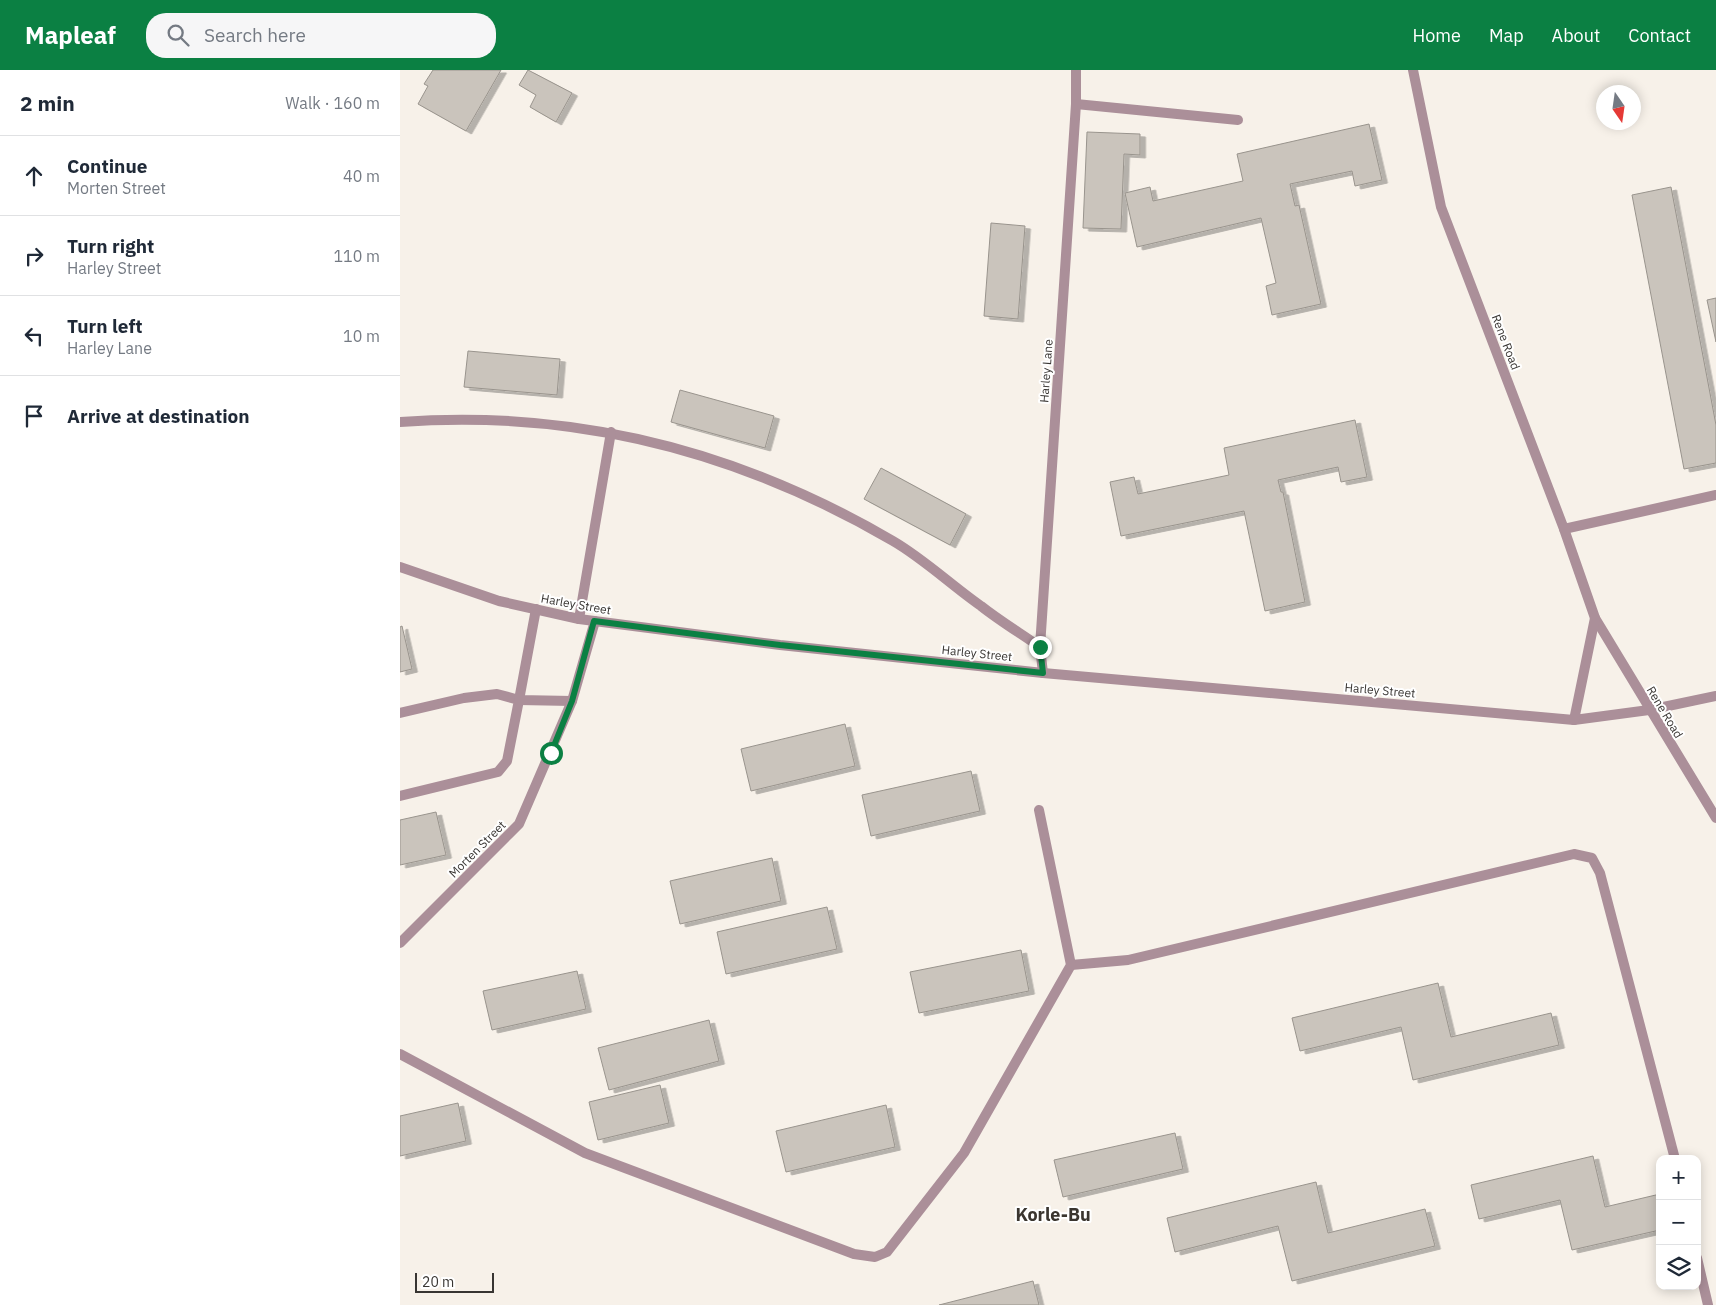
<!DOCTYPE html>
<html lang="en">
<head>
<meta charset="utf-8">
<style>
	body { margin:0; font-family:"IBM Plex Sans",sans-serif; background:#f6f6f7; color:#1f2937 }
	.controls { position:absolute; right:15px; bottom:15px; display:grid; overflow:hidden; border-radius:10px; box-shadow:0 2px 12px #0003 }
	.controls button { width:45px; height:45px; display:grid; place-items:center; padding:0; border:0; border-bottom:1px solid #e0e1e3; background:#fff; color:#1f2937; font:25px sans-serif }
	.compass { position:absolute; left:1196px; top:15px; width:45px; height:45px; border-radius:50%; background:#fff; box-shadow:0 2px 12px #0003; rotate:167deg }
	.scale { position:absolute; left:15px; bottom:12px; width:79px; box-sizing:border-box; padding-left:5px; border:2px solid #383532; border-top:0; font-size:14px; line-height:18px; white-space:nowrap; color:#383532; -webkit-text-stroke:4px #fff; paint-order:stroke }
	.stop { position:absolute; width:15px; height:15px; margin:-11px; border:4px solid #0b8043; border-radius:50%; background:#fff }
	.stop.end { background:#0b8043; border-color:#fff; box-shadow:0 1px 5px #0008 }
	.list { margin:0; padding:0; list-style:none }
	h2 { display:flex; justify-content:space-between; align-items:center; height:65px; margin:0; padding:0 20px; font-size:21px }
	h2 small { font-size:16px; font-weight:400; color:#747a83 }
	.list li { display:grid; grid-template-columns:32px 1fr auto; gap:15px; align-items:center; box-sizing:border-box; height:80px; padding:0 20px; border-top:1px solid #e0e1e3 }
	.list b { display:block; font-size:19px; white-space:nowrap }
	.list p { margin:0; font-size:16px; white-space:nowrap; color:#747a83 }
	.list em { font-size:16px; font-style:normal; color:#747a83 }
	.icon { flex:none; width:28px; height:28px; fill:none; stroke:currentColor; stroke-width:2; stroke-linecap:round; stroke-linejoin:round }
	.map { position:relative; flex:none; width:1316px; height:1235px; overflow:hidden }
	header { display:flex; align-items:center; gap:30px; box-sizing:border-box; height:70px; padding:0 25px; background:#0b8043; color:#fff }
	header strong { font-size:24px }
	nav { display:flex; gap:28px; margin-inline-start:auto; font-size:18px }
	.search { width:350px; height:45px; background:#f6f6f7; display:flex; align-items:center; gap:12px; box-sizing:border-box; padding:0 18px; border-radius:20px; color:#747a83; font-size:19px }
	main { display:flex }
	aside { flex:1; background:#fff }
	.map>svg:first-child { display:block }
	.building { fill:#cac4bc; stroke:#99948d; filter:url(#shadow) }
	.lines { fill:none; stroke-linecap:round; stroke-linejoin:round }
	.lane { stroke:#ab8f99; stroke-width:10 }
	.street { stroke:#ab8f99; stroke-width:10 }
	.route { stroke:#0b8043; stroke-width:6 }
	.labels { text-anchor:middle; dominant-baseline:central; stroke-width:4; stroke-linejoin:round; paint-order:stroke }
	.street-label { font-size:12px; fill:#383532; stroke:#fff }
	.district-label { font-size:18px; font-weight:bold; fill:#3a352f; stroke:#fff }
</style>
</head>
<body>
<header>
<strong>Mapleaf</strong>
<div class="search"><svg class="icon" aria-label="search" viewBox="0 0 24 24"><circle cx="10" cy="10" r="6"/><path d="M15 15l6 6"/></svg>Search here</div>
<nav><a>Home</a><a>Map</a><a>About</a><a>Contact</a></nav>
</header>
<main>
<aside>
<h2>2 min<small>Walk · 160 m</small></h2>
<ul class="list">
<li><svg class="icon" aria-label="ahead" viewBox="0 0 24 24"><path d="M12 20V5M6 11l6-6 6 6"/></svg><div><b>Continue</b><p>Morten Street</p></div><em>40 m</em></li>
<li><svg class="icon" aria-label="right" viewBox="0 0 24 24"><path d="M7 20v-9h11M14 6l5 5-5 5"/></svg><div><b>Turn right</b><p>Harley Street</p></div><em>110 m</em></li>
<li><svg class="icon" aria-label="left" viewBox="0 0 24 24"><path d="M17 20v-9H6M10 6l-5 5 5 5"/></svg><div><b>Turn left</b><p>Harley Lane</p></div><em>10 m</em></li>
<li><svg class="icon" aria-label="arrive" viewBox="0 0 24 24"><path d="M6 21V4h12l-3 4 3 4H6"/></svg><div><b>Arrive at destination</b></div></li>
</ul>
</aside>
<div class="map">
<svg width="1316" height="1235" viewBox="0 0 1316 1235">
	<defs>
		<filter id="shadow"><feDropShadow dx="5.5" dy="3" stdDeviation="0" flood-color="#0004"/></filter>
	</defs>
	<rect width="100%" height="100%" fill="#f7f1e9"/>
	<!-- building -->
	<g class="building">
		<polygon points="33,0 101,0 66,61 18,34 28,16 24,14"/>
		<polygon points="128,0 172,23 156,52 130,37 136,25 119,15"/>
		<polygon points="969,54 982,110 955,116 952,101 890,114 895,136 899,135 921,234 872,245 866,216 876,213 861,148 737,177 725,123 750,117 753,131 843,111 837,84"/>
		<polygon points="687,62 740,64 740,85 724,84 721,159 683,158"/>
		<polygon points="1271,117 1316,355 1316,393 1284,399 1232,125"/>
		<polygon points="591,153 625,156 618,249 584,246"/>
		<polygon points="1316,228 1316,272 1307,230"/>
		<polygon points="68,281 160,289 157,325 64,317"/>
		<polygon points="280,320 374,346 365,378 271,352"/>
		<polygon points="955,350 967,407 941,412 938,397 878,410 881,422 883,422 905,532 865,541 844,441 721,466 710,412 734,407 738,424 829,405 824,378"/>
		<polygon points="481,398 566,444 550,475 464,429"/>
		<polygon points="2,556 12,599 0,602 0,557"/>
		<polygon points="445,654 455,696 351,721 341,679"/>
		<polygon points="571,701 580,741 471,766 462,725"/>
		<polygon points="36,742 46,785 0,795 0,750"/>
		<polygon points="372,788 381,831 280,854 270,811"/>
		<polygon points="427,837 437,879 326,904 317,862"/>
		<polygon points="621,880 629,921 519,943 510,902"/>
		<polygon points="177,901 186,939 92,960 83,921"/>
		<polygon points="1038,913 1051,967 1151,943 1159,975 1013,1010 1001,957 900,981 892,948"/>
		<polygon points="309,950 319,991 209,1020 198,978"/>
		<polygon points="260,1015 269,1053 198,1070 189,1032"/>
		<polygon points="58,1033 66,1071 0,1086 0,1046"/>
		<polygon points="486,1035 495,1077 386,1102 376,1061"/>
		<polygon points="775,1063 783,1099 663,1127 654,1090"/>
		<polygon points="1193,1086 1205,1137 1260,1124 1260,1160 1172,1180 1160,1130 1079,1149 1071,1115"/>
		<polygon points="916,1112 928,1163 1025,1139 1035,1176 892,1211 878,1156 775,1182 767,1148"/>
		<polygon points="633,1211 639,1235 539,1235"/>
	</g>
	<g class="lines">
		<!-- lane -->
		<g class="lane">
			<polyline points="676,34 838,50"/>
			<polyline points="1164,459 1316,425"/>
			<polyline points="0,643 64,628 97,624 119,630 107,691 98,702 0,726"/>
		</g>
		<!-- street -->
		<g class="street">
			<polyline points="1013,0 1041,137 1164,459 1195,548 1316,748"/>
			<path d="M 0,352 C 176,339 341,382 493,471 C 524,489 551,515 581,536 C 600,551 620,563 640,577"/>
			<polyline points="0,497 99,531 179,549 380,575 643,603 1174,650 1249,640 1316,626"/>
			<polyline points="136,539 119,630 172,631"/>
			<polyline points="179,549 211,362"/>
			<polyline points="643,603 640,577 676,34 676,0"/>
			<polyline points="1174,650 1195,548"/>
			<polyline points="0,873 119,754 172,631 195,551"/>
			<polyline points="671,895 728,890 1174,784 1192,788 1200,803 1275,1089"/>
			<polyline points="0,984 185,1083 454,1184 475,1187 487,1182 564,1083 671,895 639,740"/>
			<polyline points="1297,1188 1308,1235"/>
		</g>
	</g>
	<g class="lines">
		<!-- route -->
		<polyline class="route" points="151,683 172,631 194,551 380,575 643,603 640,577"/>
	</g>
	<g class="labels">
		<!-- street labels -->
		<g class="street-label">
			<text transform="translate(1106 272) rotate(69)">Rene Road</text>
			<text transform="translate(646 301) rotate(-86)">Harley Lane</text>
			<text transform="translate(176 534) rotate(10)">Harley Street</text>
			<text transform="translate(577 583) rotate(6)">Harley Street</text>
			<text transform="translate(980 620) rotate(5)">Harley Street</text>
			<text transform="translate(1265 642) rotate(59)">Rene Road</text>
			<text transform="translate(77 779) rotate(-45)">Morten Street</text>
		</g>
		<!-- district labels -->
		<g class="district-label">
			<text x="653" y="1144">Korle-Bu</text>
		</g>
	</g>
</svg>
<div class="controls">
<button>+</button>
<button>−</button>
<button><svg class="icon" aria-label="layers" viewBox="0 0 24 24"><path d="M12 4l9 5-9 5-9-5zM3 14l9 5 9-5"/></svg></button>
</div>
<svg class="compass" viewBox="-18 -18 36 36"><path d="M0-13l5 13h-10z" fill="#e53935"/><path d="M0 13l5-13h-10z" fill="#747a83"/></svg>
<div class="scale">20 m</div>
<div class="stop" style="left:151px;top:683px"></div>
<div class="stop end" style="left:640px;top:577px"></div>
</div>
</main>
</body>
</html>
